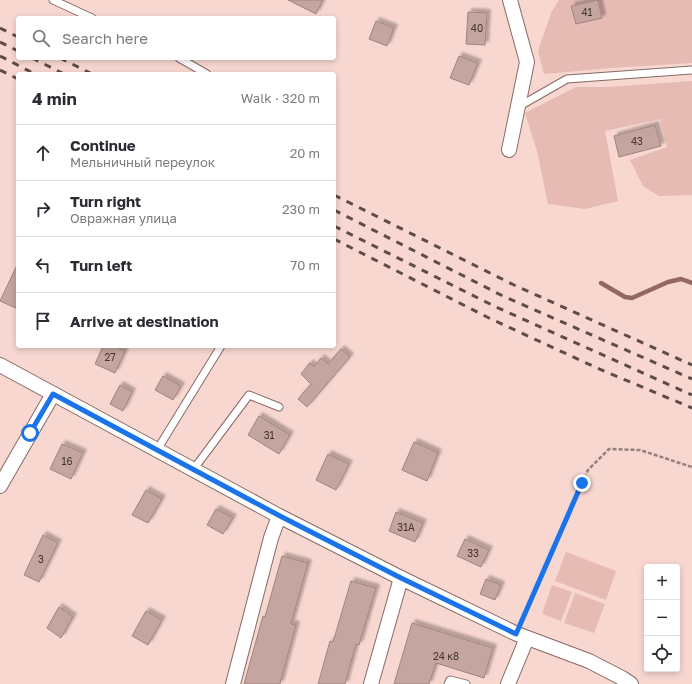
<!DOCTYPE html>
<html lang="en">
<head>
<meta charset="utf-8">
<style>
	body { margin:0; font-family:"Golos Text",sans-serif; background:#f7f7f7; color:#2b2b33 }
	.controls { position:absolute; right:12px; bottom:12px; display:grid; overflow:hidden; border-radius:4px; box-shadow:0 2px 6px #0003 }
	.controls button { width:36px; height:36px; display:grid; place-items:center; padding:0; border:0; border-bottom:1px solid #e1e1e2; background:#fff; color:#2b2b33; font:20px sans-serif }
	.stop { position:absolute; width:12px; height:12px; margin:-9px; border:3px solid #1a73e8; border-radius:50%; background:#fff }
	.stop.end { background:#1a73e8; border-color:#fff; box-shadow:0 1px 4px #0008 }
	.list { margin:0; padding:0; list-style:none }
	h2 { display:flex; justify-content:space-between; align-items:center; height:52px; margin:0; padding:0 16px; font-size:17px }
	h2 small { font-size:13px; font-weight:400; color:#7c7c81 }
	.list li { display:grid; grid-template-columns:26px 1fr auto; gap:12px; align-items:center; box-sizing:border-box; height:56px; padding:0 16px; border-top:1px solid #e1e1e2 }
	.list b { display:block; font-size:15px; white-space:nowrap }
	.list p { margin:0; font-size:13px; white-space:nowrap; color:#7c7c81 }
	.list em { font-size:13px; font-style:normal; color:#7c7c81 }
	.icon { flex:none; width:22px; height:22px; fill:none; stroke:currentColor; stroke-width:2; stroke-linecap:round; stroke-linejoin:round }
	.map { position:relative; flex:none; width:692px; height:684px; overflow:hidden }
	.search { position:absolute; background:#fff; box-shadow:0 2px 6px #0003; left:16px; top:16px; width:320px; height:44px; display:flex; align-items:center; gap:10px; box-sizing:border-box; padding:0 14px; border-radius:4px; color:#7c7c81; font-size:15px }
	.panel { position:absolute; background:#fff; box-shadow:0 2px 6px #0003; left:16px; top:72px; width:320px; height:276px; border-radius:4px }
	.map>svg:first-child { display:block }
	.green { fill:#e6bbb3 }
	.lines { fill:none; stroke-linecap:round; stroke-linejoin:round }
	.stream { stroke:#926961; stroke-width:4.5 }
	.building { fill:#c5a59f; stroke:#a2837e; filter:url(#shadow) }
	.service-casing { stroke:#876a65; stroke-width:9 }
	.minor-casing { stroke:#876a65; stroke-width:16 }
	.path { stroke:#97807b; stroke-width:2.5; stroke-dasharray:4 2; stroke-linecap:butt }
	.service { stroke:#fff; stroke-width:7 }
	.minor { stroke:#fff; stroke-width:14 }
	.rail { stroke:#5e4c48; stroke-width:3; stroke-dasharray:7 7; stroke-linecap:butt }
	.route { stroke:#1a73e8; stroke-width:5 }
	.labels { text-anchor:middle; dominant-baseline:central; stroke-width:3.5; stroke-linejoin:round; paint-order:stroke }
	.number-label { font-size:10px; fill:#453432 }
</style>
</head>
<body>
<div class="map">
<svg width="692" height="684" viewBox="0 0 692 684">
	<defs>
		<filter id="shadow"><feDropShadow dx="3.5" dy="-3.5" stdDeviation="1" flood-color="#0004"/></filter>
	</defs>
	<rect width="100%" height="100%" fill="#f8d7d0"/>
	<!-- green -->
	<g class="green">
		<polygon points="559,0 692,0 692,63 611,68 544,74 538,51 551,13"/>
		<polygon points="692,81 692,195 659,196 643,186 630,160 667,147 660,119 605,131 618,201 585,209 548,204 537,151 525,113 576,87 608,87"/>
		<polygon points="566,552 616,571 606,600 555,581"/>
		<polygon points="552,585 572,592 561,621 542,614"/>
		<polygon points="575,593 605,604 594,633 564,623"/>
	</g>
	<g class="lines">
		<!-- stream -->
		<polyline class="stream" points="601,283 625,297 632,298 668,282 681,279 692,283"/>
	</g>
	<!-- building -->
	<g class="building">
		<polygon points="288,0 323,0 316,14"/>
		<polygon points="598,0 602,18 576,24 571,6"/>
		<polygon points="468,12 487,13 485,45 466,44"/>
		<polygon points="376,21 394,28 387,46 369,39"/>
		<polygon points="459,56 478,63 469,85 450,78"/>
		<polygon points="655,125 661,146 619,157 614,136"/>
		<polygon points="18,263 18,309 0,301"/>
		<polygon points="103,346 114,346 125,351 115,373 95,364"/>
		<polygon points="341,349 350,357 307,407 298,399 311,384 301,374 310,363 314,367 321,358 328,364"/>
		<polygon points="163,376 181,386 173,400 155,390"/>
		<polygon points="120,385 132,392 123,411 110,404"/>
		<polygon points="259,416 290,435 279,454 248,435"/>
		<polygon points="414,442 438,453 427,481 402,470"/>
		<polygon points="62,444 83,453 71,479 50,469"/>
		<polygon points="328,454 349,464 336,490 316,480"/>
		<polygon points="146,490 162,499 148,523 132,515"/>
		<polygon points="216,509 233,518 223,534 207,525"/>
		<polygon points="396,512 423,523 415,542 389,531"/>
		<polygon points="43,535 58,543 39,582 24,575"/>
		<polygon points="465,539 489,550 481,567 457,556"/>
		<polygon points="282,556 308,563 291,624 296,625 280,684 244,684 263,616 265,617"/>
		<polygon points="486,579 501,585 495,600 480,594"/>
		<polygon points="351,581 376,588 359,645 356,644 345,684 318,684 330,641 333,642"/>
		<polygon points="59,607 73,617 61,638 47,628"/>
		<polygon points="146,611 162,620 148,645 132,636"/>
		<polygon points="412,623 493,648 484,678 436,663 429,684 394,684"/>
	</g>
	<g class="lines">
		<!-- service casing -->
		<g class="service-casing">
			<g id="service">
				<polyline points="53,0 92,18"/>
				<polyline points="179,58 207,74"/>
				<polyline points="518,107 567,79 692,70"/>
				<polyline points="157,450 221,346"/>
				<polyline points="193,470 249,395 279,407"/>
				<polyline points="448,684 450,680 466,684"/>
			</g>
		</g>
		<!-- minor casing -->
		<g class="minor-casing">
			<g id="minor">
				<polyline points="509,150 527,62 510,0"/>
				<polyline points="0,365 279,516 401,578 517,634 589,661 622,678 631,684"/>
				<polyline points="0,486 53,394"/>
				<polyline points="233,684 271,538 279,516"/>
				<polyline points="371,684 401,578"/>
				<polyline points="508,684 527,638"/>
			</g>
		</g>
		<!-- path -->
		<polyline class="path" points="522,621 588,470 609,449 640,450 692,467"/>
		<!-- service -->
		<use href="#service" class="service"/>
		<!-- minor -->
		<use href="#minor" class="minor"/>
		<!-- rail -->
		<g class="rail">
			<polyline points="0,28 18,37"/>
			<polyline points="0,42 18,51"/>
			<polyline points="0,56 35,74"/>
			<polyline points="32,58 64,74"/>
			<polyline points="60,58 92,74"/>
			<polyline points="0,70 18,79"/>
			<polyline points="334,195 514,285 692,365"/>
			<polyline points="334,210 503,296 692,379"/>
			<polyline points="334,226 496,307 692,395"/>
			<polyline points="334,239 489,318 597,368 692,408"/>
		</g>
	</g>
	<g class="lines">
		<!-- route -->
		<polyline class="route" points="30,433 53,394 280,516 401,578 516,634 582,483"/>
	</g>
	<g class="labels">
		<!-- number labels -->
		<g class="number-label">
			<text x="587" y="12">41</text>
			<text x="477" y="28">40</text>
			<text x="637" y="141">43</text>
			<text x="110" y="357">27</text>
			<text x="269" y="435">31</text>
			<text x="67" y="461">16</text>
			<text x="406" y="527">31А</text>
			<text x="473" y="553">33</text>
			<text x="41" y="559">3</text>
			<text x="446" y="656">24 к8</text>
		</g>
	</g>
</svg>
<div class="controls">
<button>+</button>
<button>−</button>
<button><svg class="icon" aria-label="locate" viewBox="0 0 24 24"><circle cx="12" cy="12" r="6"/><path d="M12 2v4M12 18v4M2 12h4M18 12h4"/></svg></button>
</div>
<div class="stop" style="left:30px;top:433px"></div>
<div class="stop end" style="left:582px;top:483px"></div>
<div class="search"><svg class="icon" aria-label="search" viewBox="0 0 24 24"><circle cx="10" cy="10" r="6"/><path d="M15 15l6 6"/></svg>Search here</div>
<section class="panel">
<h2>4 min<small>Walk · 320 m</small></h2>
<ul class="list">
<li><svg class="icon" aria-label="ahead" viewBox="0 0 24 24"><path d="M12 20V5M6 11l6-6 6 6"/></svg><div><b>Continue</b><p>Мельничный переулок</p></div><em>20 m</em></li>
<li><svg class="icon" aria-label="right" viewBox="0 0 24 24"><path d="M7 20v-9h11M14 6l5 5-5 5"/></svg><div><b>Turn right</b><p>Овражная улица</p></div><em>230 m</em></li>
<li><svg class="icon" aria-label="left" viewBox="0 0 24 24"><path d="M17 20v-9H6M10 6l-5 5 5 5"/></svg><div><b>Turn left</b></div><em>70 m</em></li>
<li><svg class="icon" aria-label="arrive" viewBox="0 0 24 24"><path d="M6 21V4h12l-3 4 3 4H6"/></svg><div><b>Arrive at destination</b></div></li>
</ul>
</section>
</div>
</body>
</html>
